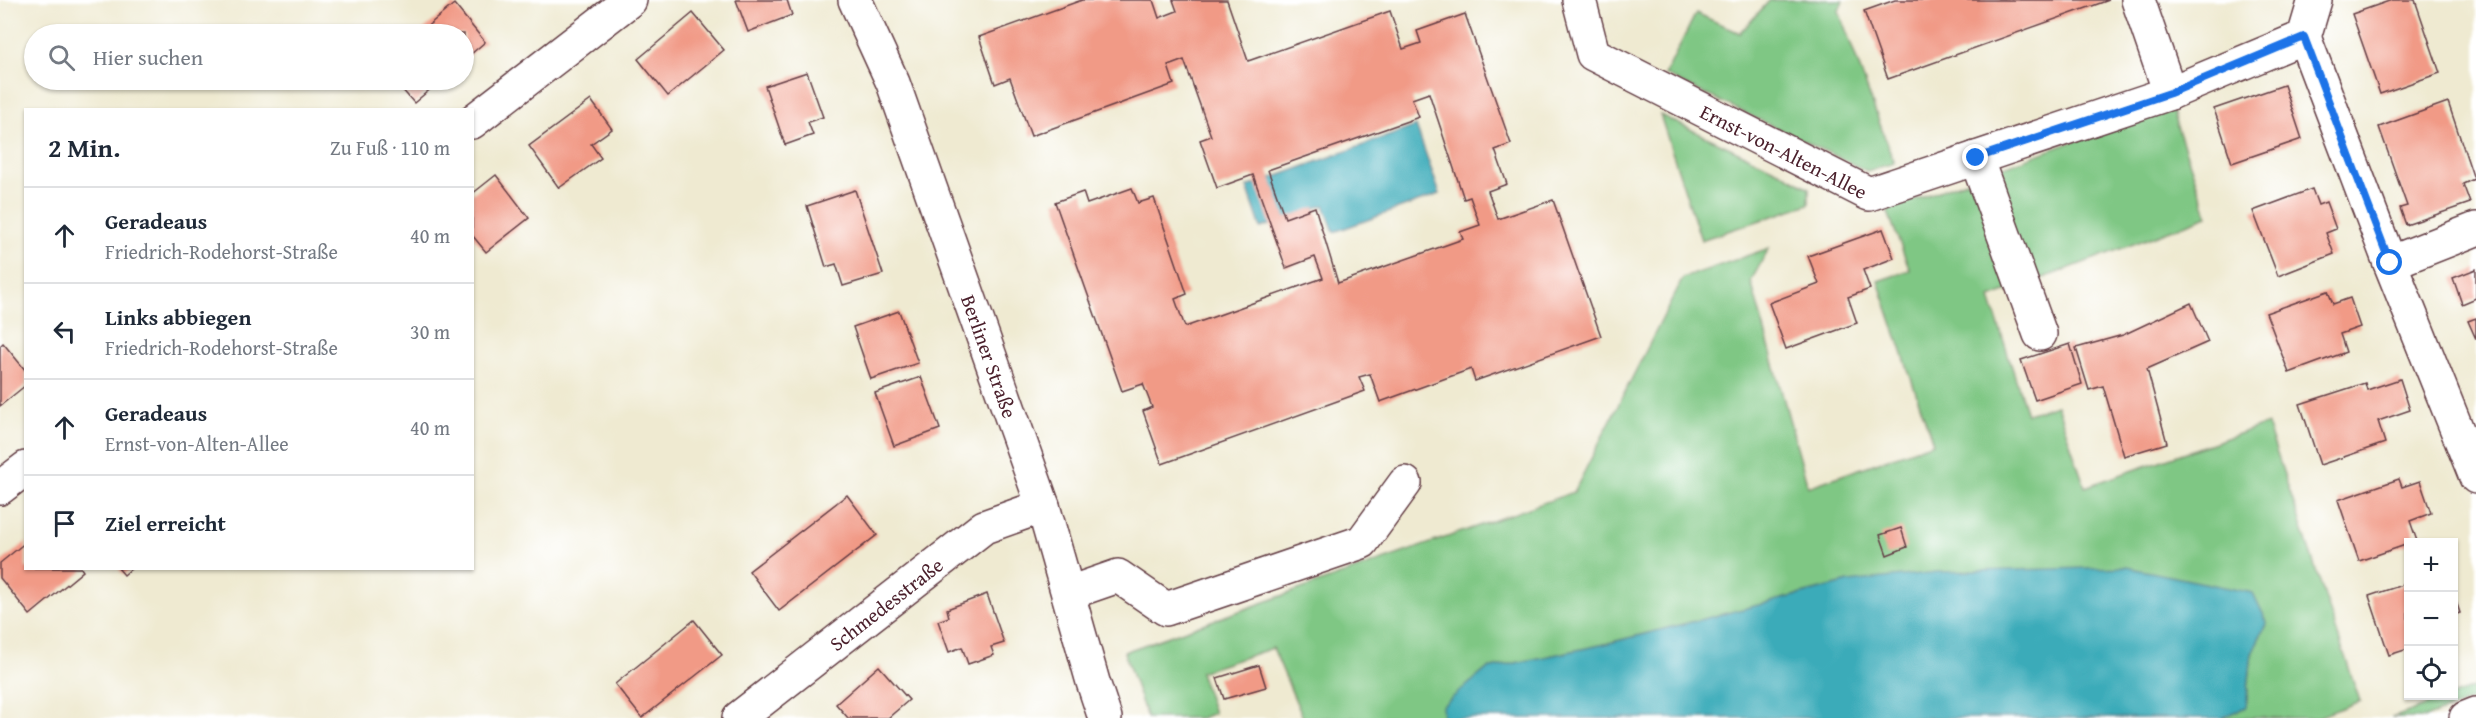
<!DOCTYPE html>
<html lang="de">
<head>
<meta charset="utf-8">
<style>
	body { margin:0; font-family:"Gentium Book Plus",serif; background:#f6f6f7; color:#1f2937 }
	.controls { position:absolute; right:18px; bottom:18px; display:grid; overflow:hidden; border-radius:0px; box-shadow:0 2px 4px #0004 }
	.controls button { width:54px; height:54px; display:grid; place-items:center; padding:0; border:0; border-bottom:2px solid #e0e1e3; background:#fff; color:#1f2937; font:30px sans-serif }
	.stop { position:absolute; width:18px; height:18px; margin:-14px; border:4px solid #1a73e8; border-radius:50%; background:#fff }
	.stop.end { background:#1a73e8; border-color:#fff; box-shadow:0 2px 6px #0008 }
	.list { margin:0; padding:0; list-style:none }
	h2 { display:flex; justify-content:space-between; align-items:center; height:78px; margin:0; padding:0 24px; font-size:26px }
	h2 small { font-size:20px; font-weight:400; color:#747a83 }
	.list li { display:grid; grid-template-columns:39px 1fr auto; gap:18px; align-items:center; box-sizing:border-box; height:96px; padding:0 24px; border-top:2px solid #e0e1e3 }
	.list b { display:block; font-size:22px; white-space:nowrap }
	.list p { margin:0; font-size:20px; white-space:nowrap; color:#747a83 }
	.list em { font-size:20px; font-style:normal; color:#747a83 }
	.icon { flex:none; width:33px; height:33px; fill:none; stroke:currentColor; stroke-width:2; stroke-linecap:round; stroke-linejoin:round }
	.map { position:relative; flex:none; width:2476px; height:718px; overflow:hidden }
	.search { position:absolute; background:#fff; box-shadow:0 2px 4px #0004; left:24px; top:24px; width:450px; height:66px; display:flex; align-items:center; gap:15px; box-sizing:border-box; padding:0 21px; border-radius:33px; color:#747a83; font-size:22px }
	.panel { position:absolute; background:#fff; box-shadow:0 2px 4px #0004; left:24px; top:108px; width:450px; height:462px; border-radius:0px }
	.map>svg:first-child { display:block }
	.green { fill:#7fc784; stroke:#647358; stroke-width:1.5 }
	.water { fill:#3babb9; stroke:#426572; stroke-width:1.5 }
	.building { fill:#f19a86; fill-rule:evenodd }
	.lines { fill:none; stroke-linecap:round; stroke-linejoin:round }
	.minor-casing { stroke:#633d44; stroke-width:36 }
	.minor { stroke:#fff; stroke-width:33 }
	.route { stroke:#1a73e8; stroke-width:8 }
	.labels { text-anchor:middle; dominant-baseline:central; stroke-width:4.5; stroke-linejoin:round; paint-order:stroke }
	.street-label { font-size:20px; fill:#4a1f2b; stroke:#fff }
</style>
</head>
<body>
<div class="map">
<svg width="2476" height="718" viewBox="0 0 2476 718">
	<rect width="100%" height="100%" fill="#fff"/>
	<filter id="ink" filterUnits="userSpaceOnUse"><feTurbulence type="fractalNoise" baseFrequency=".0167" numOctaves="2"/><feDisplacementMap in="SourceGraphic" scale="12" xChannelSelector="R" yChannelSelector="G"/><feConvolveMatrix kernelMatrix="1 2 1 2 8 2 1 2 1" color-interpolation-filters="sRGB"/></filter>
	<filter id="wash" filterUnits="userSpaceOnUse"><feTurbulence type="fractalNoise" baseFrequency=".008" numOctaves="4" result="noise"/><feDisplacementMap in="SourceGraphic" scale="24" xChannelSelector="R" yChannelSelector="G"/><feGaussianBlur stdDeviation="1.35" result="paint"/><feColorMatrix in="noise" values="0 0 0 0 0 0 0 0 0 0 0 0 0 0 0 0 0 1.4 0 .05"/><feComposite in="paint" operator="in"/></filter>
	<g filter="url(#wash)">
		<rect width="100%" height="100%" fill="#efead1"/>
		<!-- green -->
		<g class="green">
			<polygon points="1770,0 1843,0 1839,11 1894,163 1867,171 1665,75 1696,13 1740,33"/>
			<polygon points="2170,106 2208,216 1990,298 2027,414 2057,405 2085,487 2267,424 2360,701 2316,718 2221,718 2246,707 2252,653 2267,622 1849,582 1601,645 1487,669 1443,706 1443,718 1303,718 1273,648 1200,672 1214,713 1201,718 1147,718 1124,652 1574,492 1683,278 1769,248 1751,281 1808,487 1933,443 1878,281 1910,270 1887,210"/>
			<polygon points="1660,115 1781,172 1809,188 1809,204 1701,240"/>
			<polygon points="2476,687 2476,699 2425,718 2392,718"/>
		</g>
		<!-- water -->
		<g class="water">
			<polygon points="1416,126 1440,194 1334,232 1324,205 1261,228 1247,187"/>
			<polygon points="2126,567 2253,593 2267,622 2252,653 2246,707 2221,718 1443,718 1442,706 1487,669 1601,645 1849,582 1937,572"/>
		</g>
		<g id="blocks">
			<!-- building -->
			<g class="building">
				<polygon points="736,0 787,0 792,15 748,32"/>
				<path d="M 1082,0 L 1153,0 L 1159,18 L 1177,11 L 1173,0 L 1227,0 L 1248,61 L 1390,11 L 1403,49 L 1421,43 L 1417,31 L 1465,14 L 1511,144 L 1495,150 L 1507,184 L 1488,191 L 1498,219 L 1553,200 L 1601,336 L 1475,381 L 1471,369 L 1380,402 L 1370,374 L 1359,377 L 1365,391 L 1162,464 L 1143,411 L 1152,407 L 1143,384 L 1122,391 L 1055,202 L 1083,192 L 1087,204 L 1132,188 L 1138,203 L 1154,198 L 1187,294 L 1175,299 L 1185,327 L 1323,278 L 1315,257 L 1286,268 L 1253,175 L 1217,188 L 1200,140 L 1211,136 L 1184,60 L 1168,66 L 1174,84 L 1031,136 L 1010,78 L 995,84 L 979,37 ZM 1429,93 L 1464,199 L 1470,197 L 1480,225 L 1460,232 L 1463,239 L 1338,283 L 1315,207 L 1285,218 L 1268,170 L 1419,117 L 1412,99 Z"/>
				<polygon points="1895,0 2109,0 1888,79 1864,11"/>
				<polygon points="2392,0 2415,0 2440,73 2380,94 2352,14"/>
				<polygon points="454,4 485,42 464,60 464,34 418,34"/>
				<polygon points="693,13 724,50 668,96 638,59"/>
				<polygon points="807,72 823,117 808,122 813,135 785,145 765,86"/>
				<polygon points="394,80 441,80 414,103"/>
				<polygon points="2284,85 2302,139 2232,163 2214,109"/>
				<polygon points="591,100 612,129 591,144 601,158 559,188 529,146"/>
				<polygon points="2448,102 2474,179 2463,184 2470,203 2406,225 2400,208 2407,206 2379,127"/>
				<polygon points="496,175 529,218 486,252 472,235 472,194"/>
				<polygon points="2312,189 2318,205 2326,202 2336,229 2326,233 2334,254 2278,276 2253,211"/>
				<polygon points="855,190 883,274 843,286 836,264 826,267 807,206"/>
				<polygon points="1883,229 1894,258 1863,270 1870,289 1848,297 1857,323 1786,349 1769,303 1819,284 1808,256"/>
				<polygon points="2476,269 2476,298 2462,304 2453,278"/>
				<polygon points="2328,291 2333,304 2350,298 2360,327 2340,334 2346,352 2289,373 2266,313"/>
				<polygon points="2191,303 2208,342 2147,369 2167,443 2124,456 2103,386 2089,390 2076,348 2123,335"/>
				<polygon points="899,311 918,363 871,379 853,327"/>
				<polygon points="2476,318 2476,339 2468,321"/>
				<polygon points="3,343 26,371 26,385 0,406 0,346"/>
				<polygon points="2070,344 2082,384 2035,400 2021,360"/>
				<polygon points="921,377 940,429 894,446 875,393"/>
				<polygon points="2400,379 2410,410 2378,421 2385,443 2320,465 2300,404 2365,383 2367,390"/>
				<polygon points="2399,479 2402,487 2420,481 2431,513 2410,521 2417,541 2359,561 2338,500"/>
				<polygon points="847,495 877,535 779,611 749,571"/>
				<polygon points="1901,528 1907,547 1887,555 1880,535"/>
				<polygon points="26,542 26,568 81,568 83,571 30,615 0,578 0,563"/>
				<polygon points="118,568 132,568 124,575"/>
				<polygon points="2408,583 2408,649 2389,655 2369,596"/>
				<polygon points="987,594 1004,643 991,647 994,655 968,664 962,647 949,652 938,621 949,617 947,609"/>
				<polygon points="2454,595 2460,613 2454,615"/>
				<polygon points="694,620 722,655 642,718 615,684"/>
				<polygon points="1259,665 1266,687 1224,699 1217,678"/>
				<polygon points="879,666 909,700 888,718 848,718 836,704"/>
			</g>
		</g>
	</g>
	<g filter="url(#ink)">
		<use href="#blocks" fill-opacity="0" stroke="#633d44" stroke-width="1.5"/>
		<g class="lines">
			<!-- minor casing -->
			<g class="minor-casing">
				<g id="minor">
					<path id="s1" d="M 855,0 L 893,83 L 1043,506 L 1093,682 L 1105,718"/>
					<path id="s2" d="M 1579,0 L 1593,54 L 1869,194 L 2170,93"/>
					<polyline points="2138,0 2170,93 2304,37 2315,0"/>
					<polyline points="2304,37 2390,263 2476,477"/>
					<polyline points="472,122 630,0"/>
					<polyline points="1976,158 2040,334"/>
					<polyline points="2390,263 2476,229"/>
					<polyline points="0,488 26,468"/>
					<polyline points="1069,593 1118,576 1166,609 1362,542 1405,483"/>
					<path id="s3" d="M 739,718 L 984,527 L 1043,506"/>
					<polyline points="2466,718 2476,714"/>
				</g>
			</g>
			<!-- minor -->
			<use href="#minor" class="minor"/>
		</g>
	</g>
	<g class="lines" filter="url(#ink)">
		<!-- route -->
		<polyline class="route" points="1976,158 2170,93 2304,37 2390,263"/>
	</g>
	<g class="labels">
		<!-- street labels -->
		<g class="street-label">
			<text stroke="none"><textPath href="#s2" startOffset="270">Ernst-von-Alten-Allee</textPath></text>
			<text stroke="none"><textPath href="#s1" startOffset="381">Berliner Straße</textPath></text>
			<text stroke="none"><textPath href="#s3" startOffset="186">Schmedesstraße</textPath></text>
		</g>
	</g>
</svg>
<div class="controls">
<button>+</button>
<button>−</button>
<button><svg class="icon" aria-label="locate" viewBox="0 0 24 24"><circle cx="12" cy="12" r="6"/><path d="M12 2v4M12 18v4M2 12h4M18 12h4"/></svg></button>
</div>
<div class="stop" style="left:2390px;top:263px"></div>
<div class="stop end" style="left:1976px;top:158px"></div>
<div class="search"><svg class="icon" aria-label="search" viewBox="0 0 24 24"><circle cx="10" cy="10" r="6"/><path d="M15 15l6 6"/></svg>Hier suchen</div>
<section class="panel">
<h2>2 Min.<small>Zu Fuß · 110 m</small></h2>
<ul class="list">
<li><svg class="icon" aria-label="ahead" viewBox="0 0 24 24"><path d="M12 20V5M6 11l6-6 6 6"/></svg><div><b>Geradeaus</b><p>Friedrich-Rodehorst-Straße</p></div><em>40 m</em></li>
<li><svg class="icon" aria-label="left" viewBox="0 0 24 24"><path d="M17 20v-9H6M10 6l-5 5 5 5"/></svg><div><b>Links abbiegen</b><p>Friedrich-Rodehorst-Straße</p></div><em>30 m</em></li>
<li><svg class="icon" aria-label="ahead" viewBox="0 0 24 24"><path d="M12 20V5M6 11l6-6 6 6"/></svg><div><b>Geradeaus</b><p>Ernst-von-Alten-Allee</p></div><em>40 m</em></li>
<li><svg class="icon" aria-label="arrive" viewBox="0 0 24 24"><path d="M6 21V4h12l-3 4 3 4H6"/></svg><div><b>Ziel erreicht</b></div></li>
</ul>
</section>
</div>
</body>
</html>
